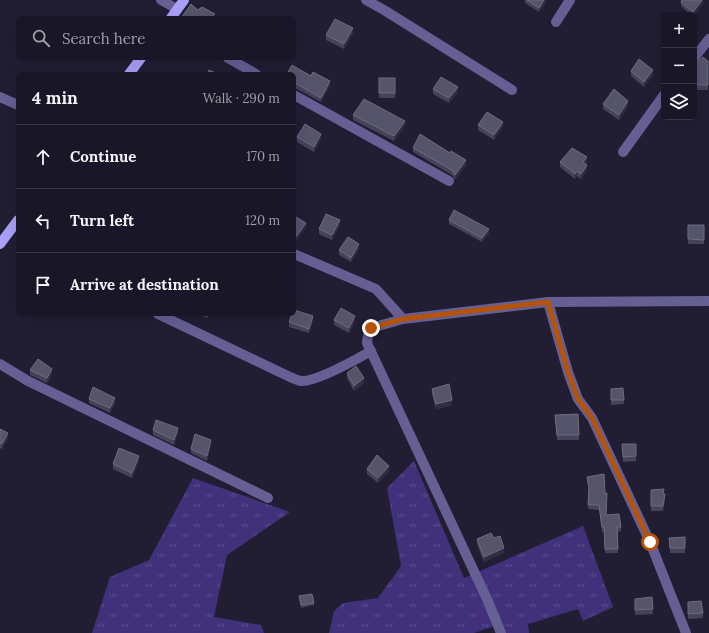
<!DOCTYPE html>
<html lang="en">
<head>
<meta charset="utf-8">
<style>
	body { margin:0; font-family:Lora,serif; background:#221f2f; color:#f1f3f6 }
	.controls { position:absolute; right:12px; top:12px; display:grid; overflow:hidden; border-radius:6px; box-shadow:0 4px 16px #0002 }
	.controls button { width:36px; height:36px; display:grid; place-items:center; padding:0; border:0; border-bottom:1px solid #373544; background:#191627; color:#f1f3f6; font:20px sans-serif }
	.stop { position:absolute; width:12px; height:12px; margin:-9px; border:3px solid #b45309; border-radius:50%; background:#fff }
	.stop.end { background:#b45309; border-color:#fff; box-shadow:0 1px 4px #0008 }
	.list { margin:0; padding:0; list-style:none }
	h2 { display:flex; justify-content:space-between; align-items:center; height:52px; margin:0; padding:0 16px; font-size:17px }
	h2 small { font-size:13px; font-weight:400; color:#9f9fa7 }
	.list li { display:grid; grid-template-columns:26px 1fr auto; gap:12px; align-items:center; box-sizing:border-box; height:64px; padding:0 16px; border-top:1px solid #373544 }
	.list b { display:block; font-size:15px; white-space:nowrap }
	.list em { font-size:13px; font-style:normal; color:#9f9fa7 }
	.icon { flex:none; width:22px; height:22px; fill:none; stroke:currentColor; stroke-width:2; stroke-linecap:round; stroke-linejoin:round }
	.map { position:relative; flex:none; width:709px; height:633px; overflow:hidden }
	.search { position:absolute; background:#191627; box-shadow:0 4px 16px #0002; left:16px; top:16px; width:280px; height:44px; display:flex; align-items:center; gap:10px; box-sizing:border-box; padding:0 14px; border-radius:6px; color:#9f9fa7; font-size:15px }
	.panel { position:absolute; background:#191627; box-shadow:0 4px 16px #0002; left:16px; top:72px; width:280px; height:244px; border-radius:6px }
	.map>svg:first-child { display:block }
	.grass { fill:url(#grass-tufts) }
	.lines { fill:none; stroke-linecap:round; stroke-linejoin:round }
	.minor { stroke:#655f94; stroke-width:10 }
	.major { stroke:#aba0f7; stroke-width:10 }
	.wall { fill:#45435a }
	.shaded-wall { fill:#2f2d44 }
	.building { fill:#56546b; stroke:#6c6b80 }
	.route { stroke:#b45309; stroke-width:5 }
</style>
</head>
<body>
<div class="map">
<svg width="709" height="633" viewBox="0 0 709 633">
	<defs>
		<pattern id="grass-tufts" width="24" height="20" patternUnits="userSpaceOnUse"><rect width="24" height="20" fill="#40317a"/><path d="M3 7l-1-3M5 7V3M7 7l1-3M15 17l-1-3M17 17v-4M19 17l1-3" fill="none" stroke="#5b4f8d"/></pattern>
	</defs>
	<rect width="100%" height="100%" fill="#211e34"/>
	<!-- grass -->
	<g class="grass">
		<polygon points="414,461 464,578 583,526 613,607 583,621 578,609 528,624 529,633 497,633 495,626 474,633 329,633 334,611 343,603 378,598 401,566 387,488"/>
		<polygon points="193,478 290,512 227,555 214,617 261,625 264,633 92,633 110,577 149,560"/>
	</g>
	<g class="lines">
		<!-- minor -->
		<g class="minor">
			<polyline points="161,0 177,9"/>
			<polyline points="366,0 384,10 512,90"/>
			<polyline points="556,22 570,0"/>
			<polyline points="228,58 256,74"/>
			<polyline points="694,58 709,39"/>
			<polyline points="294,95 449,181"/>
			<polyline points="0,97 18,105"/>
			<polyline points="623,152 664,95"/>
			<polyline points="294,254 376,289 403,319"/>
			<polyline points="548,302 568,372 578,399 592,418 650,542 686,633"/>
			<path d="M 158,314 L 290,377 C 293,378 298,381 302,381 C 318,381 357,359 371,351"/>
			<polyline points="0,364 28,381 268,498"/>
			<polyline points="501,633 487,599 367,343 368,335 371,328 403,319 548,302 709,301"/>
		</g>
		<!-- major -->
		<g class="major">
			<polyline points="171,18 184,0"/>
			<polyline points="129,74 141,58"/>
			<polyline points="0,244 18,220"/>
		</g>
	</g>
	<!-- wall -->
	<g class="wall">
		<polygon points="525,0 546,0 546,2 539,12 525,3"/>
		<polygon points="703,0 703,3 694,15 691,15 681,6 681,2"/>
		<polygon points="353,33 344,49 326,40 326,35"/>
		<polygon points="708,61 708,90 694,90 694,65"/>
		<polygon points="631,71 653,75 644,87 631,76"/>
		<polygon points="294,74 330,86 321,102 297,89 294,88"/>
		<rect x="379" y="78" width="16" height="20"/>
		<polygon points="433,89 458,92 449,103 433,94"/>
		<polygon points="603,104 628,106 619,120 603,109"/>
		<polygon points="353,115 405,126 394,141 353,120"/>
		<polygon points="478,125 503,126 494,140 478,130"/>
		<polygon points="297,137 321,139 314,152 297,142"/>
		<polygon points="413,148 466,165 455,180 452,175 413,152"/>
		<polygon points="560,162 587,162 585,164 587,170 581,179 577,176 575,179 560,167"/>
		<polygon points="449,220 489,233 482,242 449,224"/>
		<polygon points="340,224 332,240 319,234 319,229"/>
		<rect x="688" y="225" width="16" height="19"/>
		<polygon points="359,249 351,262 339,255 339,250"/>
		<polygon points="197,314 209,314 207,318"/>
		<polygon points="313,320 309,333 289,327 289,322"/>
		<polygon points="334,320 355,321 349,333 334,325"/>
		<polygon points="30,370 52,374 47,383 30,375"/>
		<polygon points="347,373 364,383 354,391 347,378"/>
		<polygon points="432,389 452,405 436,409 432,394"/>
		<polygon points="611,389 624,400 624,404 611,405"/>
		<polygon points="89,399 115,403 110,413 89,403"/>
		<polygon points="578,414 579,440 557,440 555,415"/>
		<polygon points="0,429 8,438 2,449 0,448"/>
		<polygon points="153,430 178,433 174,445 153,435"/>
		<polygon points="211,444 207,461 191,453 191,449"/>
		<polygon points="622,444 636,444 636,461 623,462"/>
		<polygon points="139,461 132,478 113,469 113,464"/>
		<polygon points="367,469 389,471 378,483 367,474"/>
		<polygon points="587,477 606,515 621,527 621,531 618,532 618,553 605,553 604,532 602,532 599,510 588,509 589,491 587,481"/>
		<polygon points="651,490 664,494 665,499 663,511 651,511"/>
		<polygon points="685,537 685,553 670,553 669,538"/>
		<polygon points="494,538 504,553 484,562 477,544 477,539"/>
		<polygon points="299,596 314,603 314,605 301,608"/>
		<polygon points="652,597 653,614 635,615 635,599"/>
		<polygon points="688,602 703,613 703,618 688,619"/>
	</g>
	<!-- shaded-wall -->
	<g class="shaded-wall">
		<polygon points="544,0 546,0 546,2 539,12 539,8"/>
		<polygon points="702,0 703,0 703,3 694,16 693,15 693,12"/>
		<polygon points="215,14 215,18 211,18"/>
		<polygon points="353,28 353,33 344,49 344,44"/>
		<polygon points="653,70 653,75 644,87 644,82"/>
		<polygon points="330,81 330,86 321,102 321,98"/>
		<polygon points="458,87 458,92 449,103 449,98"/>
		<polygon points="628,101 628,106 619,120 619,115"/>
		<polygon points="405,121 405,126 394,141 394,136"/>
		<polygon points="503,122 503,126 494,140 494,135"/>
		<polygon points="321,134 321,139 314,152 314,147"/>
		<polygon points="587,157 587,162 583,167 583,162"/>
		<polygon points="466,160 466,165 455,180 455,175"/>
		<polygon points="587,165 587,170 581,179 581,174"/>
		<polygon points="577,171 577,176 575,179 575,174"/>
		<polygon points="340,220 340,224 332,240 332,235"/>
		<polygon points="306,223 306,228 295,243 295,238"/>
		<polygon points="489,229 489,233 482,242 482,238"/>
		<polygon points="359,244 359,249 351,262 351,258"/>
		<polygon points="313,316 313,320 309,333 309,329"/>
		<polygon points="355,316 355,321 349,333 349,328"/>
		<polygon points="52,369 52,374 47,383 47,378"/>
		<polygon points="364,378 364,383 354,391 354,386"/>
		<polygon points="115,398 115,403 110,413 110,408"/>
		<polygon points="452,400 452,405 436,409 436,404"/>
		<polygon points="178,428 178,433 174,445 174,440"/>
		<polygon points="8,433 8,438 2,449 2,444"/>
		<polygon points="211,440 211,444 207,461 207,456"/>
		<polygon points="139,456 139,461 132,478 132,473"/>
		<polygon points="389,466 389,471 378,483 378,478"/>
		<polygon points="665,494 665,499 663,511 663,506"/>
		<polygon points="504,548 504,553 484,562 484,557"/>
	</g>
	<!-- building -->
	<g class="building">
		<polygon points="527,0 544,0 539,8"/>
		<polygon points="682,0 702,0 693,12 681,2"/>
		<polygon points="191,4 198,10 202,7 215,14 211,17 212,18 181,18"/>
		<polygon points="335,19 353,28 344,44 326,35"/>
		<polygon points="703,57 708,61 708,85 694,85 694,65"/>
		<polygon points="639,59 653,70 644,82 631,71"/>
		<polygon points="292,65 311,76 313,72 330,81 321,98 297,84 294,83 294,74 287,74"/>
		<polygon points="209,70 218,74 207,74"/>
		<polygon points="441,77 458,87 449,98 433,89"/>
		<rect x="379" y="78" width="16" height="15"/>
		<polygon points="614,89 628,101 619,115 603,104"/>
		<polygon points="364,99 405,121 394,136 353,115"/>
		<polygon points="487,112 503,122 494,135 478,125"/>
		<polygon points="305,124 321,134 314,147 297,137"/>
		<polygon points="420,134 450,153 451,151 466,160 455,175 452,170 413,148"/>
		<polygon points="572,148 587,157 583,162 587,165 581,174 577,171 575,174 560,162"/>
		<polygon points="454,210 489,229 482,238 449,220"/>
		<polygon points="326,214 340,220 332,235 319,229"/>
		<polygon points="296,217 306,223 295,238 294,238 294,221"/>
		<polygon points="688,225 704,225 704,240 688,239"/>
		<polygon points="348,237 359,244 351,258 339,250"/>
		<polygon points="341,308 355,316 349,328 334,320"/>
		<polygon points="294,310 313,316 309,329 289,322 292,314 294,314"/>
		<polygon points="38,359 52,369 47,378 30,370"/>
		<polygon points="356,366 364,378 354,386 347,373"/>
		<polygon points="449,384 452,400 436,404 432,389"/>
		<polygon points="93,387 115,398 110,408 89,399"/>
		<polygon points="623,388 624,400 611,400 611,389"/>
		<polygon points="578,414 579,435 557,435 555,415"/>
		<polygon points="156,420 178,428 174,440 153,430"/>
		<polygon points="0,429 8,433 2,444 0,443"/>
		<polygon points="195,434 211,440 207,456 191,449"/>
		<polygon points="622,444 636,444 636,456 623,457"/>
		<polygon points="119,448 139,456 132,473 113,464"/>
		<polygon points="377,455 389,466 378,478 367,469"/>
		<polygon points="604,474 605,493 607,493 606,515 619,514 621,527 617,527 618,549 605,549 604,527 602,527 599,505 588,505 589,487 587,477"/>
		<polygon points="664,489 663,494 665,494 663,506 651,506 651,490"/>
		<polygon points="491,533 494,538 500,536 504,548 484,557 477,539"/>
		<polygon points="685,537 685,548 670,548 669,538"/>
		<polygon points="312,594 314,603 301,605 299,596"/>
		<polygon points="652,597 653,609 635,610 635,599"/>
		<polygon points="701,601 703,613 688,614 688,602"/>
	</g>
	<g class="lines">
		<!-- route -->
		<polyline class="route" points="371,328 403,319 548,302 568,372 578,399 592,418 650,542"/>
	</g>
</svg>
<div class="controls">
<button>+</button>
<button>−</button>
<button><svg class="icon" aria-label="layers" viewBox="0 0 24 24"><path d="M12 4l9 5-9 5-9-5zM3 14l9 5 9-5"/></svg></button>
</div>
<div class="stop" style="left:650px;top:542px"></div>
<div class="stop end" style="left:371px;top:328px"></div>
<div class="search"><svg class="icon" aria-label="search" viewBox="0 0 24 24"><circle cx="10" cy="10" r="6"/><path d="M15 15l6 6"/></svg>Search here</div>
<section class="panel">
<h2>4 min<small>Walk · 290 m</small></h2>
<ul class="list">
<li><svg class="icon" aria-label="ahead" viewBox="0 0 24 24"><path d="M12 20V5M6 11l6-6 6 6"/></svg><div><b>Continue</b></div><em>170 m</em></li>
<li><svg class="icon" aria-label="left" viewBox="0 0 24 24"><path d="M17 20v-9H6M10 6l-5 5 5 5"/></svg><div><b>Turn left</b></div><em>120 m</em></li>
<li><svg class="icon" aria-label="arrive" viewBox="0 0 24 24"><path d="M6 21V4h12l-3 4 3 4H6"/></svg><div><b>Arrive at destination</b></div></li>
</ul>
</section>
</div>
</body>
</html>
